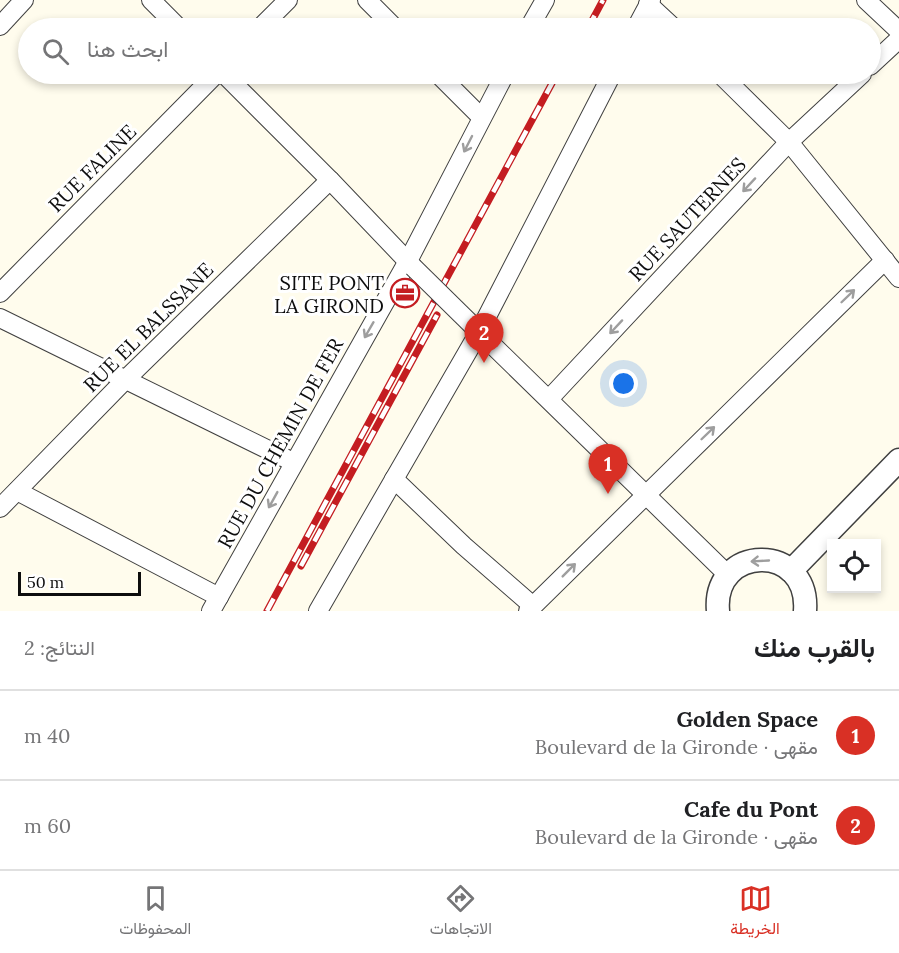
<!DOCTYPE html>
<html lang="ar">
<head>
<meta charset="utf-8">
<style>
	body { margin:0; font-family:Lora,Vazirmatn,serif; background:#f2f2f2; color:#202124; direction:rtl }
	.controls { position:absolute; right:18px; bottom:18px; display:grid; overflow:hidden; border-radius:0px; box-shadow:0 3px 9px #0003 }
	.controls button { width:54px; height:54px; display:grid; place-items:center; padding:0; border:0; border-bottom:2px solid #e0e0e0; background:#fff; color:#202124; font:30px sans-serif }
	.scale { position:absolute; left:18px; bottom:15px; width:123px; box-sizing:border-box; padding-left:6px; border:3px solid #0d0d0d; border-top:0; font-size:16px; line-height:21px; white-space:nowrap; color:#0d0d0d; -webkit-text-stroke:4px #fff; paint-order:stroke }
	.you { position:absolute; left:624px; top:384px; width:21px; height:21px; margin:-15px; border:4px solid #fff; border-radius:50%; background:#1a73e8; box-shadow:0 0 0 9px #1a73e833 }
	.badge { display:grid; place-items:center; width:39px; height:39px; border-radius:50%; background:#d93025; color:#fff; font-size:20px; font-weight:700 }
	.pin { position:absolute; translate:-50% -50px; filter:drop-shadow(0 2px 3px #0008) }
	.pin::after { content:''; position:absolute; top:32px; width:21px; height:18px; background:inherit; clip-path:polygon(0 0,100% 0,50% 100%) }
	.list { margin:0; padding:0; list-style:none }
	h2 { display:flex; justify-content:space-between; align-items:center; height:78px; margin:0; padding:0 24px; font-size:26px }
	h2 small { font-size:20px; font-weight:400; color:#757577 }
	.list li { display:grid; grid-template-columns:39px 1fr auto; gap:18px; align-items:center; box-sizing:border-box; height:90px; padding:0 24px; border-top:2px solid #e0e0e0 }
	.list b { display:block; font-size:22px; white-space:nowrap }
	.list p { margin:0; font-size:20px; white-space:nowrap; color:#757577 }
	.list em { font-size:20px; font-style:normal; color:#757577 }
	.icon { flex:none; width:33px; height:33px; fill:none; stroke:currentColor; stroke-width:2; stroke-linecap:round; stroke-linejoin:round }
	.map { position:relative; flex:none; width:899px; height:611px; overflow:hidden; direction:ltr }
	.search { position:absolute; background:#fff; box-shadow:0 3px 9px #0003; left:18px; right:18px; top:18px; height:66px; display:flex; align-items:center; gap:15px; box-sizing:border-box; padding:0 21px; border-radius:33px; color:#757577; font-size:22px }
	.sheet { height:258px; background:#fff }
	nav { display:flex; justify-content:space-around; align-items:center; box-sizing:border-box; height:84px; border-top:2px solid #e0e0e0; background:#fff; font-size:16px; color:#757577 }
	nav a { display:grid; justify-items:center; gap:3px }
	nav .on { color:#d93025 }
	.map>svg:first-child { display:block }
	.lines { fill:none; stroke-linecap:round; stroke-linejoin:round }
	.minor-casing { stroke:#404040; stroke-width:20 }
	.tertiary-casing { stroke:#404040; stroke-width:25 }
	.minor { stroke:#fff; stroke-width:18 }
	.tertiary { stroke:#fff; stroke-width:22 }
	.rail-casing { stroke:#c41d21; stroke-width:7 }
	.rail { stroke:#fff; stroke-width:4.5; stroke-dasharray:14; stroke-linecap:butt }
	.minor-bridge-casing { stroke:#404040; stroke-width:20; stroke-linecap:butt }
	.minor-bridge { stroke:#fff; stroke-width:18 }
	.oneway { stroke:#9e9e9e }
	.labels { text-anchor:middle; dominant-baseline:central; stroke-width:6; stroke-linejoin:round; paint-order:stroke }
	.street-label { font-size:20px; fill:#0d0d0d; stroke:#fff }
	.poi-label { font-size:20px; fill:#0d0d0d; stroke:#fff; text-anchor:end }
</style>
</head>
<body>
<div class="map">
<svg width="899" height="611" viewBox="0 0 899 611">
	<rect width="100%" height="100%" fill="#fffced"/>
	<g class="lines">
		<!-- minor casing -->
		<g class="minor-casing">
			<g id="minor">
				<polyline points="151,0 179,28"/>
				<polyline points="367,0 395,28"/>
				<polyline points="866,0 899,31"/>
				<polyline points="648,4 674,28"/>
				<polyline points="0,26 24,0"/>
				<polyline points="260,28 288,0"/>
				<polyline points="529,28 545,0"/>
				<polyline points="636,28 651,0"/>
				<polyline points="870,66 899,39"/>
				<polyline points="224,74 330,180 413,267"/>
				<polyline points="438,74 481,117"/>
				<polyline points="720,74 789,142 899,278"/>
				<polyline points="0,293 216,74"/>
				<polyline points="0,318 293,462"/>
				<polyline points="473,326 728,575"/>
				<polyline points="549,399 789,142 862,74"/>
				<polyline points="394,479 464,546 533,606"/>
				<polyline points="17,491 219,597"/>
				<polyline points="0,508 125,380 330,180"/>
				<polyline points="211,611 408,261 505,74"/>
				<polyline points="318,611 479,332 612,74"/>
				<polyline points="528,611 885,260"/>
			</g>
		</g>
		<!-- tertiary casing -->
		<g class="tertiary-casing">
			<g id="tertiary">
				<polyline points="791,571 899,460"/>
				<path d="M 718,611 C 712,544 810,542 805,611"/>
			</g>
		</g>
		<!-- minor -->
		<use href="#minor" class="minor"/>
		<!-- tertiary -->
		<use href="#tertiary" class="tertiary"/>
		<!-- rail casing -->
		<g class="rail-casing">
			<g id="rail">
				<polyline points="588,28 603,0"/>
				<polyline points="301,566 437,315"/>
				<polyline points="267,611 557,74"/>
			</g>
		</g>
		<!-- rail -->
		<use href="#rail" class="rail"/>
		<!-- minor-bridge casing -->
		<g class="minor-bridge-casing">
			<polyline id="minor-bridge" points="413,267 473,326"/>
		</g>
		<!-- minor-bridge -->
		<use href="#minor-bridge" class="minor-bridge"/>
	</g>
	<!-- one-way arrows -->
	<defs><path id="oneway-shaft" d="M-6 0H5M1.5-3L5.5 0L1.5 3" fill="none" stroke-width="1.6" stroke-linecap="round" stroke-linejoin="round" transform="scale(1.5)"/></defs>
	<g class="oneway">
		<use href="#oneway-shaft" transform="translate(468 144) rotate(117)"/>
		<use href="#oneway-shaft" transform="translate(749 185) rotate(133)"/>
		<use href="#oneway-shaft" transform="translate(848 296) rotate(-44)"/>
		<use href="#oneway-shaft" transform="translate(616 327) rotate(133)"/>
		<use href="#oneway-shaft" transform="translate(369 330) rotate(120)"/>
		<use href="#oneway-shaft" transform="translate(708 433) rotate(-44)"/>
		<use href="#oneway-shaft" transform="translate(273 500) rotate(119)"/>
		<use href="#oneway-shaft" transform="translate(760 561) rotate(177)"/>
		<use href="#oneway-shaft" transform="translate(569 570) rotate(-45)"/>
	</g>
	<!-- icons -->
	<defs>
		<g id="office-ring" transform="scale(1.5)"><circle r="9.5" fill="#fff" stroke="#c41d21" stroke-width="1.5"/><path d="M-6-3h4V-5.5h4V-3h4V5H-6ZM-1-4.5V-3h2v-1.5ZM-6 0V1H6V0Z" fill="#c41d21"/></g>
	</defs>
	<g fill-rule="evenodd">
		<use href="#office-ring" x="405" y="293"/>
	</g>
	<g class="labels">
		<!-- street labels -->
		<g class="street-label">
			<text transform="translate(92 168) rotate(-45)">RUE FALINE</text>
			<text transform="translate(687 219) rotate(-47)">RUE SAUTERNES</text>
			<text transform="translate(148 327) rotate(-45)">RUE EL BALSSANE</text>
			<text transform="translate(280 443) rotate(-61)">RUE DU CHEMIN DE FER</text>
		</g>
		<!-- poi labels -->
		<g class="poi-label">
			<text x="384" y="282">SITE PONT<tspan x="384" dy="23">LA GIROND</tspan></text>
		</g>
	</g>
</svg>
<div class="controls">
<button><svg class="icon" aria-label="locate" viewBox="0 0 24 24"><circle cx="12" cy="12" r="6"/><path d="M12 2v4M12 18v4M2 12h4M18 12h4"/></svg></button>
</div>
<div class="scale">50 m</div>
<div class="you"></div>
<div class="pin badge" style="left:608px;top:494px">1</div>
<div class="pin badge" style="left:484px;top:363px">2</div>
<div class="search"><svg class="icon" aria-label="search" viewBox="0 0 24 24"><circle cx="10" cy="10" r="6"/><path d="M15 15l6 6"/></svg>ابحث هنا</div>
</div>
<section class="sheet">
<h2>بالقرب منك<small>النتائج: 2</small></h2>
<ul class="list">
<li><span class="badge">1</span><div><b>Golden Space</b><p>مقهى · Boulevard de la Gironde</p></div><em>40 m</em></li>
<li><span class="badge">2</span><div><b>Cafe du Pont</b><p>مقهى · Boulevard de la Gironde</p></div><em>60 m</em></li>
</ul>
</section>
<nav>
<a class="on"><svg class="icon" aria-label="map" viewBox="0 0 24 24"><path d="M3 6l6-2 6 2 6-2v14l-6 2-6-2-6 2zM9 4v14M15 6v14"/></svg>الخريطة</a>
<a><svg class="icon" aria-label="directions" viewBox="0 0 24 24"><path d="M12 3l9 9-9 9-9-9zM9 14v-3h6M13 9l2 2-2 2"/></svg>الاتجاهات</a>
<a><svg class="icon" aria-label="saved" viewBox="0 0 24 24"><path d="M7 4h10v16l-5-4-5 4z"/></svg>المحفوظات</a>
</nav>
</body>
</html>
